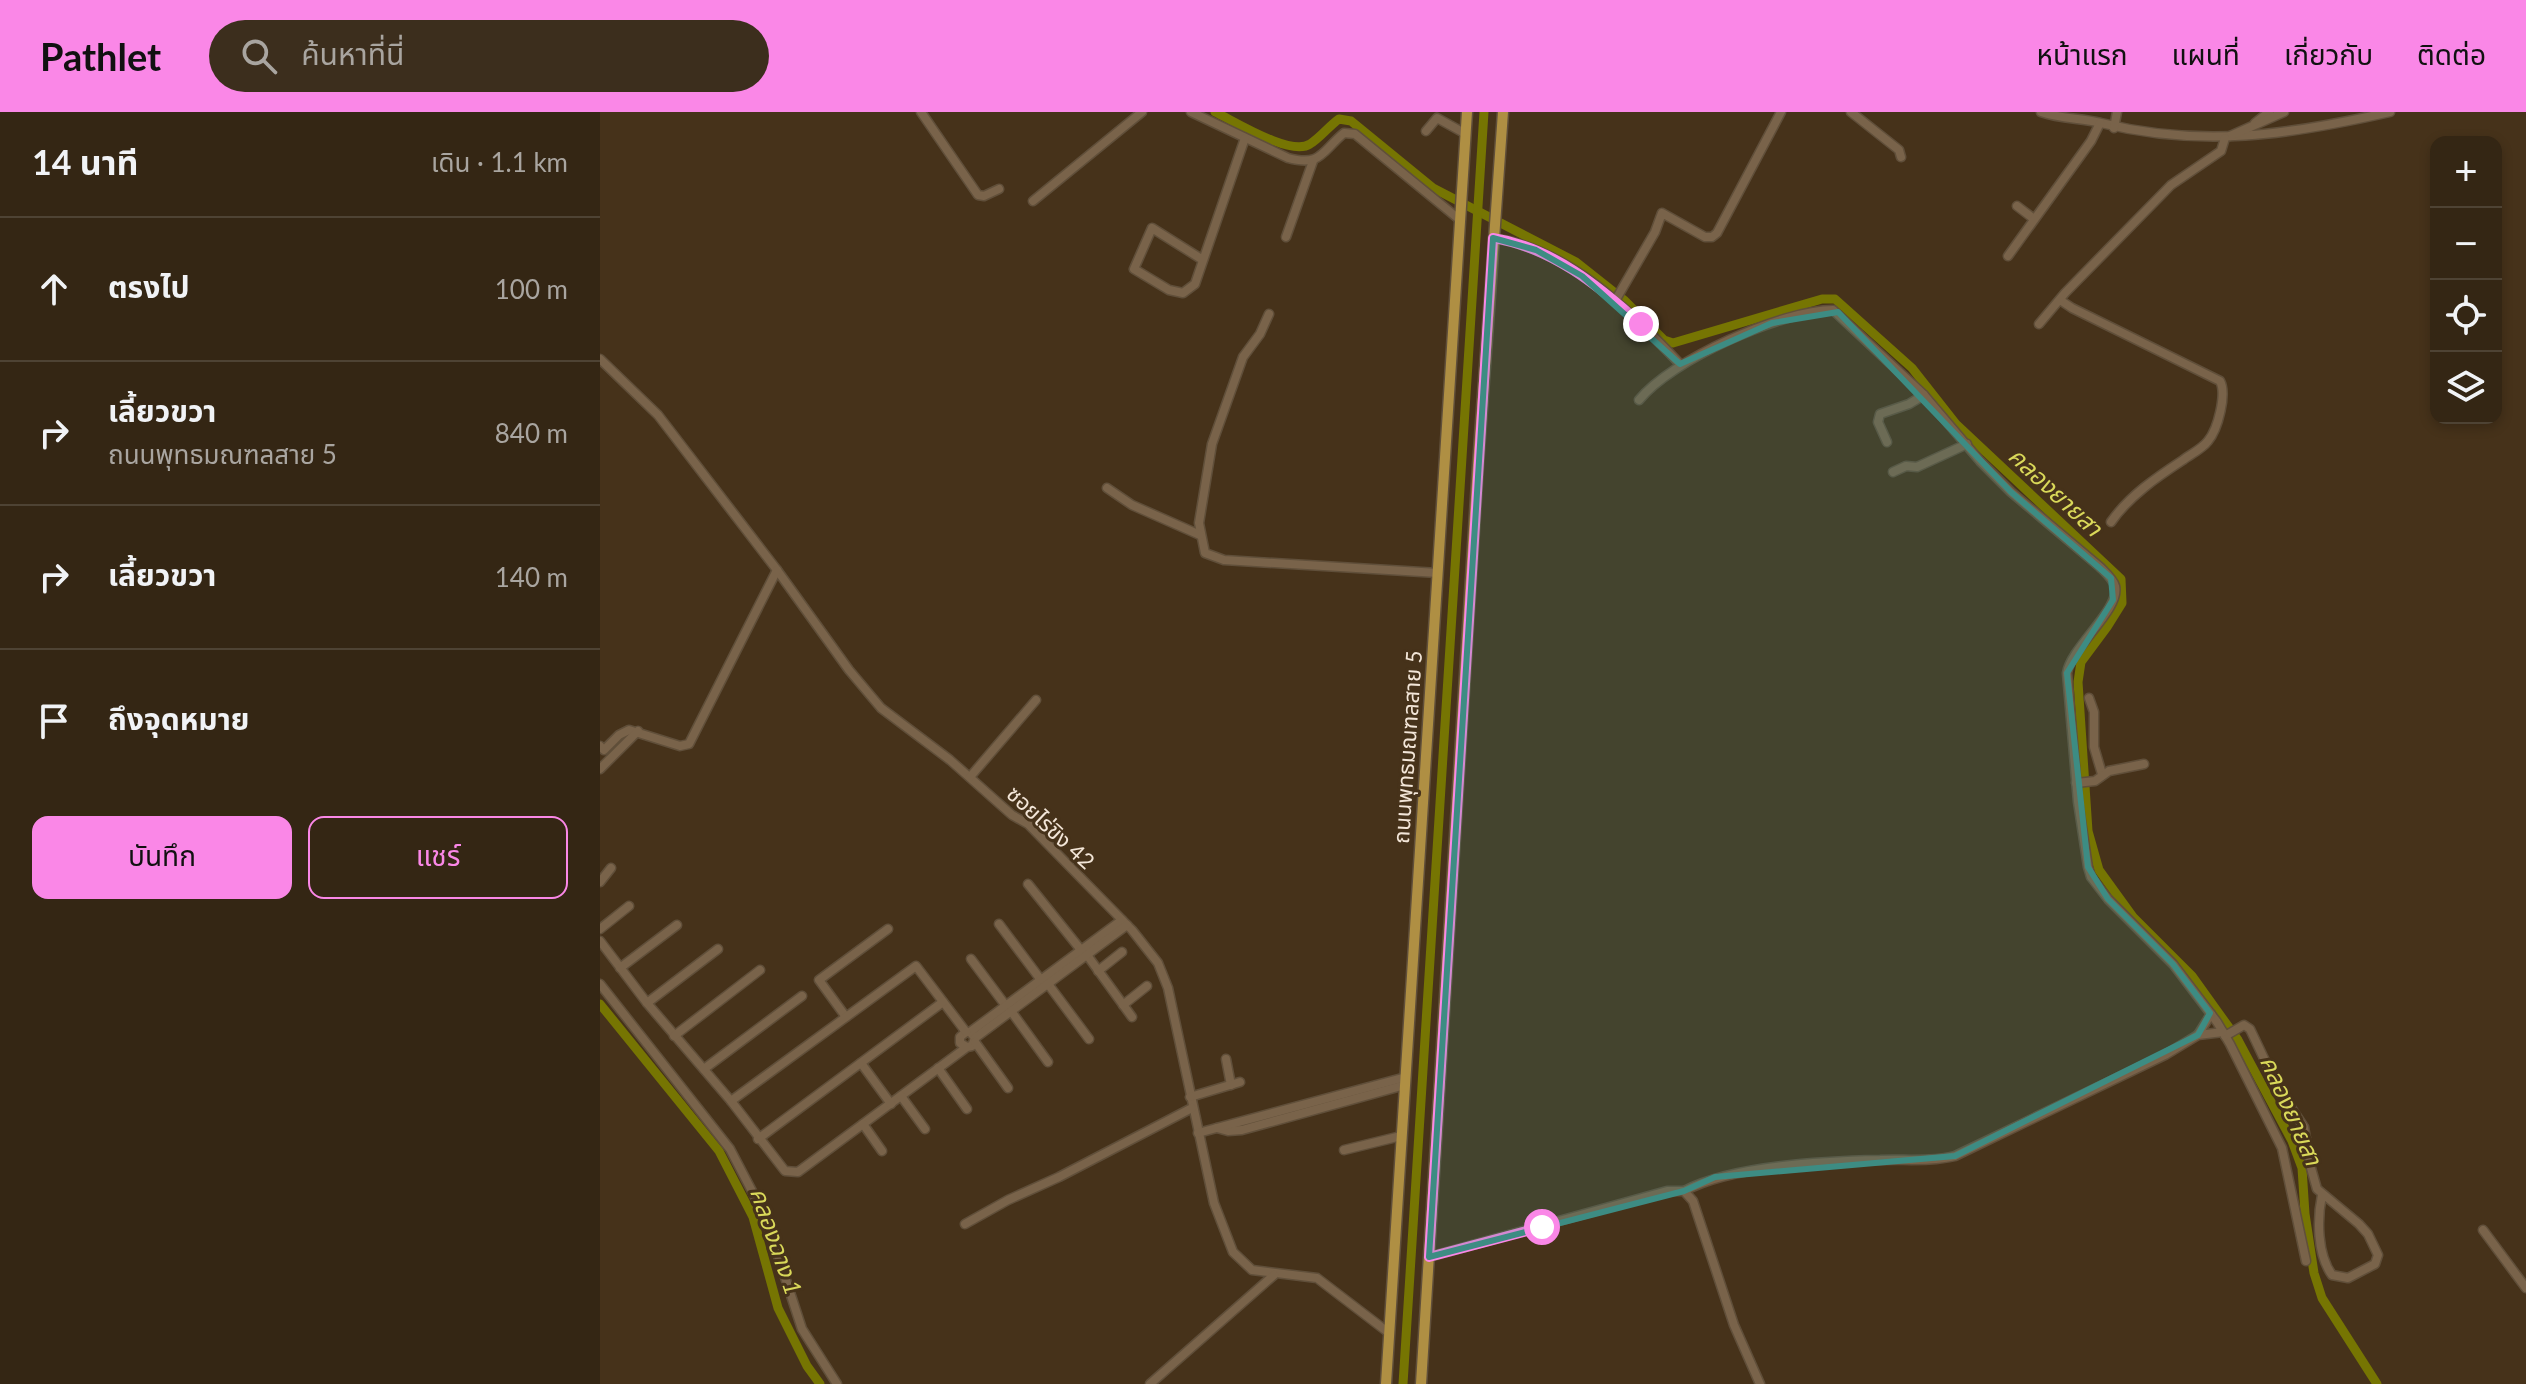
<!DOCTYPE html>
<html lang="th">
<head>
<meta charset="utf-8">
<style>
	body { margin:0; font-family:Lato,"Noto Sans Thai",sans-serif; background:#3c2e1d; color:#f1f3f6 }
	.controls { position:absolute; right:24px; top:24px; display:grid; overflow:hidden; border-radius:16px; box-shadow:0 4px 12px #0003 }
	.controls button { width:72px; height:72px; display:grid; place-items:center; padding:0; border:0; border-bottom:2px solid #4e4334; background:#342614; color:#f1f3f6; font:40px sans-serif }
	.stop { position:absolute; width:24px; height:24px; margin:-18px; border:6px solid #fa87e7; border-radius:50%; background:#fff }
	.stop.end { background:#fa87e7; border-color:#fff; box-shadow:0 2px 8px #0008 }
	.list { margin:0; padding:0; list-style:none }
	h2 { display:flex; justify-content:space-between; align-items:center; height:104px; margin:0; padding:0 32px; font-size:34px }
	h2 small { font-size:26px; font-weight:400; color:#a9a5a0 }
	.list li { display:grid; grid-template-columns:52px 1fr auto; gap:24px; align-items:center; box-sizing:border-box; height:144px; padding:0 32px; border-top:2px solid #4e4334 }
	.list b { display:block; font-size:30px; white-space:nowrap }
	.list p { margin:0; font-size:26px; white-space:nowrap; color:#a9a5a0 }
	.list em { font-size:26px; font-style:normal; color:#a9a5a0 }
	.actions { display:flex; gap:16px; padding:24px 32px }
	.actions a { flex:1; padding:18px 0; border:2px solid #fa87e7; border-radius:16px; text-align:center; font-size:28px; color:#fa87e7 }
	.actions .main { background:#fa87e7; color:#111 }
	.icon { flex:none; width:44px; height:44px; fill:none; stroke:currentColor; stroke-width:2; stroke-linecap:round; stroke-linejoin:round }
	.map { position:relative; flex:none; width:1926px; height:1272px; overflow:hidden }
	header { display:flex; align-items:center; gap:48px; box-sizing:border-box; height:112px; padding:0 40px; background:#fa87e7; color:#111 }
	header strong { font-size:38px }
	nav { display:flex; gap:44px; margin-inline-start:auto; font-size:28px }
	.search { width:560px; height:72px; background:#3c2e1d; display:flex; align-items:center; gap:20px; box-sizing:border-box; padding:0 28px; border-radius:44px; color:#a9a5a0; font-size:30px }
	main { display:flex }
	aside { flex:1; background:#342614 }
	.map>svg:first-child { display:block }
	.lines { fill:none; stroke-linecap:round; stroke-linejoin:round }
	.canal { stroke:#767502; stroke-width:9 }
	.minor-casing { stroke:#604f3a; stroke-width:11 }
	.major-casing { stroke:#604f3a; stroke-width:13 }
	.minor { stroke:#79634a; stroke-width:8 }
	.major { stroke:#af8f43; stroke-width:10 }
	.route { stroke:#fa87e7; stroke-width:10 }
	.marked { fill:#3d8c83; fill-opacity:0.2; stroke:#3d8c83; stroke-width:6; stroke-linejoin:round }
	.labels { text-anchor:middle; dominant-baseline:central; stroke-width:6; stroke-linejoin:round; paint-order:stroke }
	.street-label { font-size:22px; fill:#f3e6d8; stroke:#46321a }
	.water-label { font-size:24px; font-style:italic; fill:#d9d859; stroke:#46321a }
</style>
</head>
<body>
<header>
<strong>Pathlet</strong>
<div class="search"><svg class="icon" aria-label="search" viewBox="0 0 24 24"><circle cx="10" cy="10" r="6"/><path d="M15 15l6 6"/></svg>ค้นหาที่นี่</div>
<nav><a>หน้าแรก</a><a>แผนที่</a><a>เกี่ยวกับ</a><a>ติดต่อ</a></nav>
</header>
<main>
<aside>
<h2>14 นาที<small>เดิน · 1.1 km</small></h2>
<ul class="list">
<li><svg class="icon" aria-label="ahead" viewBox="0 0 24 24"><path d="M12 20V5M6 11l6-6 6 6"/></svg><div><b>ตรงไป</b></div><em>100 m</em></li>
<li><svg class="icon" aria-label="right" viewBox="0 0 24 24"><path d="M7 20v-9h11M14 6l5 5-5 5"/></svg><div><b>เลี้ยวขวา</b><p>ถนนพุทธมณฑลสาย 5</p></div><em>840 m</em></li>
<li><svg class="icon" aria-label="right" viewBox="0 0 24 24"><path d="M7 20v-9h11M14 6l5 5-5 5"/></svg><div><b>เลี้ยวขวา</b></div><em>140 m</em></li>
<li><svg class="icon" aria-label="arrive" viewBox="0 0 24 24"><path d="M6 21V4h12l-3 4 3 4H6"/></svg><div><b>ถึงจุดหมาย</b></div></li>
</ul>
<div class="actions"><a class="main">บันทึก</a><a>แชร์</a></div>
</aside>
<div class="map">
<svg width="1926" height="1272" viewBox="0 0 1926 1272">
	<rect width="100%" height="100%" fill="#46321a"/>
	<g class="lines">
		<!-- canal -->
		<g class="canal">
			<path d="M 615,0 C 634,9 691,45 710,32 C 720,26 729,14 739,7 L 751,9 L 833,76 L 976,150 L 1024,188 L 1064,228 L 1073,231 L 1222,187 L 1235,187 L 1312,256 L 1356,312 L 1521,467 L 1522,491 L 1507,515 L 1481,550 L 1478,570 L 1488,719 L 1499,758 L 1533,805 L 1592,864 L 1638,928 L 1692,1029 L 1702,1056 L 1705,1102 L 1714,1161 L 1722,1186 L 1777,1272"/>
			<polyline points="0,892 119,1039 153,1105 178,1196 207,1254 220,1272"/>
			<polyline points="803,1272 884,0"/>
		</g>
		<!-- minor casing -->
		<g class="minor-casing">
			<g id="minor">
				<polyline points="321,0 378,83 384,84 399,77"/>
				<path d="M 591,0 L 688,46 C 721,55 721,40 744,21 L 755,22 L 860,108"/>
				<polyline points="1251,0 1299,38 1301,45"/>
				<path d="M 1441,0 C 1461,7 1480,6 1501,11 C 1602,36 1689,23 1790,0"/>
				<polyline points="1655,11 1669,0"/>
				<polyline points="1514,16 1517,0"/>
				<polyline points="826,19 837,6 866,22"/>
				<polyline points="1630,24 1684,0"/>
				<polyline points="433,89 542,0"/>
				<polyline points="1417,94 1434,107"/>
				<polyline points="686,125 713,49"/>
				<path d="M 893,126 C 969,137 1030,199 1080,252"/>
				<polyline points="1408,144 1491,29 1500,11"/>
				<polyline points="603,148 552,116 534,157 569,178 583,181 595,172 645,26"/>
				<path d="M 1460,188 L 1472,196 L 1620,269 C 1627,282 1618,317 1608,329 C 1602,337 1591,342 1583,348 C 1557,365 1529,384 1511,410"/>
				<polyline points="1015,189 1055,120 1062,101 1105,125 1112,125 1117,121 1181,0"/>
				<polyline points="669,202 660,222 643,245 612,332 599,411 605,441 624,448 838,461"/>
				<polyline points="1439,212 1465,181 1571,73 1621,39 1625,26"/>
				<polyline points="0,247 58,303 177,458 249,558 281,596 350,648 412,703 428,712 532,818 558,851 568,876 614,1091 633,1140 652,1158 717,1166 789,1221"/>
				<path d="M 1039,288 C 1071,248 1182,198 1233,198 L 1324,283 L 1380,349 L 1411,380 L 1500,455 C 1505,460 1513,467 1515,474 C 1521,497 1471,535 1467,561 L 1478,690 L 1488,755 L 1491,765 L 1508,787 L 1573,852 L 1617,910 L 1630,932 L 1682,1036 L 1706,1149"/>
				<polyline points="1287,330 1278,310 1280,302 1309,292 1324,283"/>
				<polyline points="1293,360 1306,354 1317,355 1367,332"/>
				<polyline points="507,376 532,393 600,423"/>
				<polyline points="1489,586 1494,600 1494,635 1502,662"/>
				<polyline points="0,634 4,638 19,623 29,618 80,634 89,632 177,458"/>
				<polyline points="0,657 38,619"/>
				<polyline points="370,665 436,588"/>
				<polyline points="1476,671 1495,669 1509,659 1544,652"/>
				<polyline points="0,770 11,756"/>
				<polyline points="428,772 481,838"/>
				<polyline points="399,812 441,868"/>
				<polyline points="0,817 29,794"/>
				<polyline points="0,829 47,891 131,989 185,1059 198,1060 367,935 372,934 375,926 370,920 366,920 360,925 360,931 367,935"/>
				<polyline points="487,843 532,905"/>
				<polyline points="371,847 406,894"/>
				<polyline points="20,856 77,813"/>
				<polyline points="498,859 522,840"/>
				<polyline points="0,872 130,1037 165,1104 202,1217 237,1272"/>
				<polyline points="448,872 489,927"/>
				<polyline points="47,891 118,837"/>
				<polyline points="523,893 547,874"/>
				<polyline points="411,899 448,950"/>
				<polyline points="246,905 219,868 288,817"/>
				<polyline points="370,920 522,808"/>
				<polyline points="1598,923 1611,902"/>
				<polyline points="74,924 160,858"/>
				<path d="M 1625,924 L 1644,913 L 1650,917 L 1678,976 L 1704,1015 L 1711,1056 L 1717,1077 L 1759,1112 L 1768,1122 L 1778,1143 L 1775,1152 L 1748,1166 L 1732,1163 C 1717,1142 1717,1107 1722,1083"/>
				<polyline points="375,926 527,813"/>
				<polyline points="375,930 408,976"/>
				<polyline points="626,947 631,973"/>
				<polyline points="261,951 291,992"/>
				<polyline points="338,956 367,997"/>
				<polyline points="104,957 202,884"/>
				<polyline points="301,984 325,1017"/>
				<polyline points="590,985 640,970"/>
				<polyline points="131,989 316,854 366,920"/>
				<polyline points="263,1012 282,1039"/>
				<polyline points="617,1016 628,1019 642,1018 805,973"/>
				<polyline points="598,1021 806,965"/>
				<polyline points="158,1027 343,890"/>
				<polyline points="744,1038 801,1024"/>
				<path d="M 1084,1079 C 1133,1053 1224,1049 1280,1048 C 1305,1047 1330,1050 1355,1044 L 1565,943 L 1598,923 L 1623,920"/>
				<polyline points="365,1112 408,1088 459,1065 592,996"/>
				<polyline points="1883,1118 1926,1176"/>
				<polyline points="829,1145 1067,1079 1084,1079 1093,1089 1134,1213 1160,1272"/>
				<polyline points="550,1272 674,1163"/>
			</g>
		</g>
		<!-- major casing -->
		<g class="major-casing">
			<g id="major">
				<polyline points="786,1272 867,0"/>
				<polyline points="821,1272 878,353 903,0"/>
			</g>
		</g>
		<!-- minor -->
		<use href="#minor" class="minor"/>
		<!-- major -->
		<use href="#major" class="major"/>
	</g>
	<g class="lines">
		<!-- route -->
		<path class="route" d="M 942,1115 L 829,1145 L 893,126 C 951,135 999,174 1041,212"/>
	</g>
	<!-- marked area -->
	<path class="marked" d="M 893,126 L 936,138 L 982,164 L 1080,252 L 1172,211 L 1238,200 L 1411,380 L 1511,466 L 1513,488 L 1467,561 L 1488,755 L 1508,787 L 1573,852 L 1610,901 L 1598,923 L 1355,1044 L 1115,1065 L 1084,1079 L 829,1145 Z"/>
	<g class="labels">
		<!-- street labels -->
		<g class="street-label">
			<text transform="translate(807 635) rotate(-86)">ถนนพุทธมณฑลสาย 5</text>
			<text transform="translate(451 715) rotate(43)">ซอยไร่ขิง 42</text>
		</g>
		<!-- water labels -->
		<g class="water-label">
			<text transform="translate(1456 379) rotate(43)">คลองยายสา</text>
			<text transform="translate(1692 998) rotate(66)">คลองยายสา</text>
			<text transform="translate(177 1129) rotate(71)">คลองฉาง 1</text>
		</g>
	</g>
</svg>
<div class="controls">
<button>+</button>
<button>−</button>
<button><svg class="icon" aria-label="locate" viewBox="0 0 24 24"><circle cx="12" cy="12" r="6"/><path d="M12 2v4M12 18v4M2 12h4M18 12h4"/></svg></button>
<button><svg class="icon" aria-label="layers" viewBox="0 0 24 24"><path d="M12 4l9 5-9 5-9-5zM3 14l9 5 9-5"/></svg></button>
</div>
<div class="stop" style="left:942px;top:1115px"></div>
<div class="stop end" style="left:1041px;top:212px"></div>
</div>
</main>
</body>
</html>
